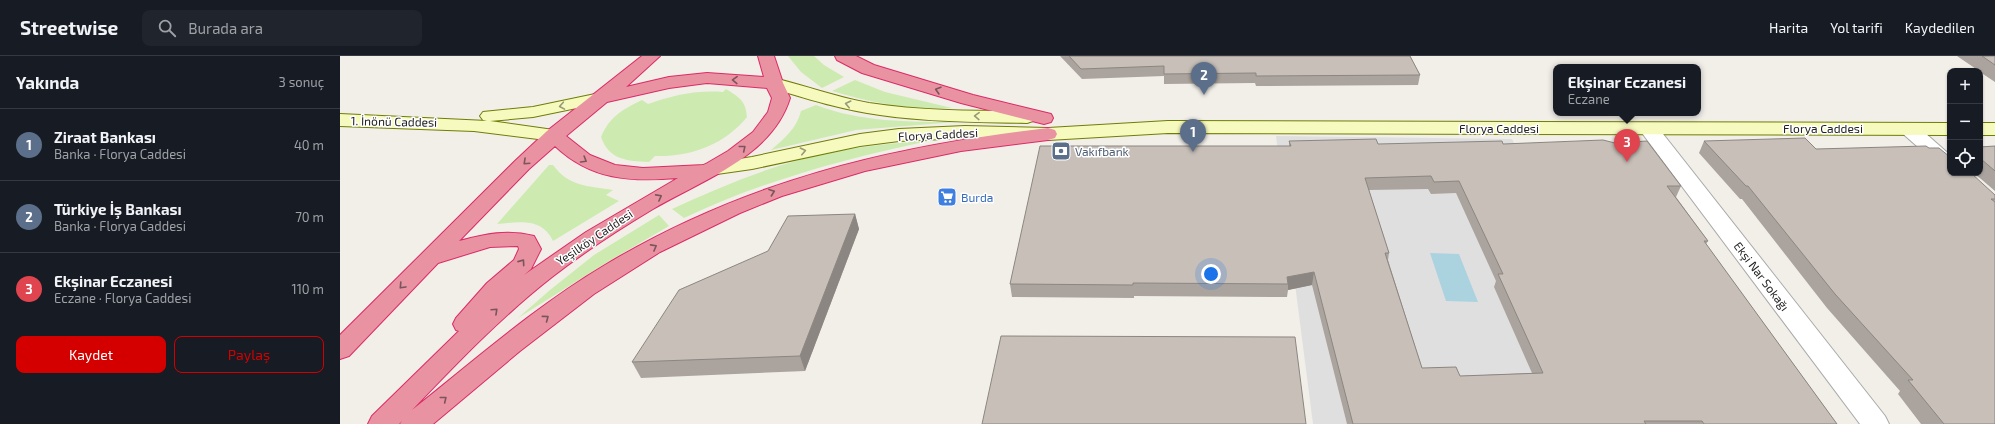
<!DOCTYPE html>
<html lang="tr">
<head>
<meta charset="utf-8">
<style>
	body { margin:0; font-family:"Exo 2",sans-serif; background:#20242c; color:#f1f3f6 }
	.controls { position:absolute; right:12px; top:12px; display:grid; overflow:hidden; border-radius:8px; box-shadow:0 1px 3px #0004 }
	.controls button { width:36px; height:36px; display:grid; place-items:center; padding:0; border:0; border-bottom:1px solid #363941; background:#171b24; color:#f1f3f6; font:20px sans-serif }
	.you { position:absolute; left:871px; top:218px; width:14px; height:14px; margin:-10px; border:3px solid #fff; border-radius:50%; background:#1a73e8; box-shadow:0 0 0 6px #1a73e833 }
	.badge { display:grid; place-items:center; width:26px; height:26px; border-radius:50%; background:#d40000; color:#fff; font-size:13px; font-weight:700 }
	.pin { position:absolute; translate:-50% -33px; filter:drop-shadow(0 1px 2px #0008) }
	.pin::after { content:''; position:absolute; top:21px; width:14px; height:12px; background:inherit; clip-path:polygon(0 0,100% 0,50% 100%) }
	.popup { position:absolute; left:1213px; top:8px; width:148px; height:52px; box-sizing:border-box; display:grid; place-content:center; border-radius:8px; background:#171b24; filter:drop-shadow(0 1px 3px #0005); font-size:13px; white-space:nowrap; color:#9ea1a6 }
	.popup b { font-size:15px; color:#f1f3f6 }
	.popup::after { content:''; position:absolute; left:50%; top:100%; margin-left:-8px; border:8px solid transparent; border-top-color:#171b24 }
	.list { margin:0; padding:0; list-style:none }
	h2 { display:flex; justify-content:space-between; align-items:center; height:52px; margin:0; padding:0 16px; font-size:17px }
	h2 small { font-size:13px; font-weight:400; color:#9ea1a6 }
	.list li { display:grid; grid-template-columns:26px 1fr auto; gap:12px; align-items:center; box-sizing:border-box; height:72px; padding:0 16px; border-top:1px solid #363941 }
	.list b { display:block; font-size:15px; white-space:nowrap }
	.list p { margin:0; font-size:13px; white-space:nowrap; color:#9ea1a6 }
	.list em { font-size:13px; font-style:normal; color:#9ea1a6 }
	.actions { display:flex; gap:8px; padding:12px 16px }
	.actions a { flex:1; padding:9px 0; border:1px solid #d40000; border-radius:8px; text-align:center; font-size:14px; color:#d40000 }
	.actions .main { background:#d40000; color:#fff }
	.icon { flex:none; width:22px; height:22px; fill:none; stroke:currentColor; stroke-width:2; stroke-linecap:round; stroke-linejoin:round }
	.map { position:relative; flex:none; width:1655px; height:368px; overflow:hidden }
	header { display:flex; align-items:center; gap:24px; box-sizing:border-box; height:56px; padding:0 20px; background:#171b24; border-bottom:1px solid #363941 }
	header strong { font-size:19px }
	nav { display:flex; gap:22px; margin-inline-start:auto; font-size:14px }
	.search { width:280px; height:36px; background:#20242c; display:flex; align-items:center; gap:10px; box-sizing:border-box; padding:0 14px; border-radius:8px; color:#9ea1a6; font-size:15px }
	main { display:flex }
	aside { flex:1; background:#171b24 }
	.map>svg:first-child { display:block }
	.residential { fill:#e0dfdf }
	.grass { fill:#cdebb0 }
	.water { fill:#aad3df }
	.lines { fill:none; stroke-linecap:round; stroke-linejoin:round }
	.street-casing { stroke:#a9a9a9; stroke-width:2 }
	.secondary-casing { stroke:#707d05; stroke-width:2 }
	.highway-casing { stroke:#dc2a67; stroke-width:2 }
	.street { fill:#fff; fill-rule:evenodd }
	.secondary { fill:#f7fabf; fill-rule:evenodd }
	.highway { fill:#e892a2; fill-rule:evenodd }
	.wall { fill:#aba49e; fill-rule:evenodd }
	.shaded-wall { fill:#8b8681 }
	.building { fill:#c7bfb8; stroke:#8b8681; fill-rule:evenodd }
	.oneway { stroke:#7b545c }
	.oneway2 { stroke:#979978 }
	.labels { text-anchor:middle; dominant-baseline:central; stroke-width:3; stroke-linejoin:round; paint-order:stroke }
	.street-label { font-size:12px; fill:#222; stroke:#fff }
	.service-label { font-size:12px; fill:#4e5e75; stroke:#fff; text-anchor:start }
	.shop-label { font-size:12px; fill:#366cbe; stroke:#fff; text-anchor:start }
</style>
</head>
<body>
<header>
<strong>Streetwise</strong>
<div class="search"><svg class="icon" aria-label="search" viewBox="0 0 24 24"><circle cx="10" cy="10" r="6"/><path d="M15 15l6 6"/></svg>Burada ara</div>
<nav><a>Harita</a><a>Yol tarifi</a><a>Kaydedilen</a></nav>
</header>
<main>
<aside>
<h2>Yakında<small>3 sonuç</small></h2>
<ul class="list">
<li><span class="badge" style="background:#5c6f8a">1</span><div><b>Ziraat Bankası</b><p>Banka · Florya Caddesi</p></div><em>40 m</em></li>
<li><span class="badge" style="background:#5c6f8a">2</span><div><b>Türkiye İş Bankası</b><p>Banka · Florya Caddesi</p></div><em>70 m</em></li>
<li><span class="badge" style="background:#e0444e">3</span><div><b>Ekşinar Eczanesi</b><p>Eczane · Florya Caddesi</p></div><em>110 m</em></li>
</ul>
<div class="actions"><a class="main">Kaydet</a><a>Paylaş</a></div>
</aside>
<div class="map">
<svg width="1655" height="368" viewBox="0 0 1655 368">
	<rect width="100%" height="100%" fill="#f2efe9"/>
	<!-- residential -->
	<polygon class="residential" points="936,80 1172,83 1313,368 973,368"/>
	<!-- grass -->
	<g class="grass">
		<polygon points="448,0 474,0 484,9 504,21 482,32 461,16"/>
		<path d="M 515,24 L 545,36 L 612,52 C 570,54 532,47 492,35 Z"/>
		<path d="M 386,33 C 399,41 406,45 407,61 C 384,89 351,101 315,100 L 309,106 C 287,105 269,104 261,81 C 270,60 282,54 302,44 L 308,48 C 334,39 356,34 383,36 Z"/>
		<path d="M 476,49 C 520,66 569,66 616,66 L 516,74 L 431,94 C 444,83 457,72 461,55 Z"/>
		<path d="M 588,85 C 504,103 422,125 344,162 L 332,153 C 382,130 434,108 488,97 C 521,90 554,87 588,85 Z"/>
		<path d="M 209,109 L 213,109 C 229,131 249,130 273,134 L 266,139 L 279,145 L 213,185 C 202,161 179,166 157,168 Z"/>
		<polygon points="319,159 329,170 266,207 178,262 210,234 254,199"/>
	</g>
	<!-- water -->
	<polygon class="water" points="1090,197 1119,198 1138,246 1106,245"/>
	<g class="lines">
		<!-- street casing -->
		<g class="street-casing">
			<g id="street">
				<polygon points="1309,67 1316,69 1545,360 1549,368 1520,368 1302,77 1300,73 1302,69"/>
				<polygon points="1569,67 1576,69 1610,99 1610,115 1603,113 1562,77 1560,73 1562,69"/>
			</g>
		</g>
		<!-- secondary casing -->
		<g class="secondary-casing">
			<g id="secondary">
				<path d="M 434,22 C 466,30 496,41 529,47 C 581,55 634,55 687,55 L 693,57 L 696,61 L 693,65 L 687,67 C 638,66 589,66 540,59 C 502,54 465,42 428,31 L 425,27 L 428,23 Z"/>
				<polygon points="260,37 266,38 269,42 266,46 193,61 150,65 221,75 223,79 221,83 214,85 134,75 0,70 0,58 147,65 143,64 140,60 143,56 193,51"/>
				<polygon points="828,65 1610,67 1610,79 828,77 708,84 625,82 559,85 520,90 412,113 370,119 363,117 360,113 363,109 412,101 520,78 559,73 625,70 708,72"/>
				<rect x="1640" y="67" width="15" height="12"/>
			</g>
		</g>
		<!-- highway casing -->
		<g class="highway-casing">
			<g id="highway">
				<path d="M 302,0 L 320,0 L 286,31 L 329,21 L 367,17 L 424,21 L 418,0 L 434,0 L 443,27 L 450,42 C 432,101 362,124 313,153 C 278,174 244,196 212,221 C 161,261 117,307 72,354 C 135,304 196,250 265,209 C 405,125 548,91 708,72 L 715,74 L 717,78 L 715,82 L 708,84 L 621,95 L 525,115 L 442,140 L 400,157 L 320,196 L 254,238 L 180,295 L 93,368 L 60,368 L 62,365 L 59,368 L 28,368 L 32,360 L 119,275 L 116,274 L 113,268 L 116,262 L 147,227 L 174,204 L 179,193 L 178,190 L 150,191 L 98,207 L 9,300 L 0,303 L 0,279 L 175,105 L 207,75 ZM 367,27 L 427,32 L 432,42 L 428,56 L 413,76 L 388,95 L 364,109 L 303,112 L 275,109 L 250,99 L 226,80 L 267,46 L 329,32 ZM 215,90 C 251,124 290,126 338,122 L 246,176 L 184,219 L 191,213 L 201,193 L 194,180 C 167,173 145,178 119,185 L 189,113 Z"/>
				<polygon points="495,0 516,0 534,9 633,39 711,58 713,62 711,66 704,68 621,47 522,17 497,4"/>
			</g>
		</g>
		<!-- street -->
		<use href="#street" class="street"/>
		<!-- secondary -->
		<use href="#secondary" class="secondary"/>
		<!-- highway -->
		<use href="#highway" class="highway"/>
	</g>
	<!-- wall -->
	<g class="wall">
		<polygon points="720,0 1070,0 1080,19 1078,29 916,30 915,27 824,28 824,20 742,23"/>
		<polygon points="1617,0 1655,0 1655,26 1640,16 1640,15 1639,15"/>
		<path d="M 949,85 L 1038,88 L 1163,88 L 1341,130 L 1336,141 L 1368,185 L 1366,188 L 1497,368 L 1007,368 L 972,229 L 948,234 L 947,241 L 794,240 L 794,242 L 672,241 L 670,228 L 949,90 ZM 1088,133 L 1091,138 L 1116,137 L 1156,225 L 1154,231 L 1192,317 L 1120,320 L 1082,312 L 1048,204 L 1049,197 L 1029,134 Z"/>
		<polygon points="1364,85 1476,93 1655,139 1655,368 1581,368 1558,338 1560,335 1487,252 1402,143 1400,143 1359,97"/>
		<polygon points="1655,90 1655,135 1634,117 1640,117 1640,91"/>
		<polygon points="515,158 519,173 465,315 301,322 292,306"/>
	</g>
	<!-- shaded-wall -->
	<g class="shaded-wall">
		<polygon points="515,158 519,173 465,315 460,300"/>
		<polygon points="974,216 972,229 948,234 948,228 947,221"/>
	</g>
	<!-- building -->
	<g class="building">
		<polygon points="729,0 1070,0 1080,19 916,20 916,17 824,18 824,10 741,13"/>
		<polygon points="1642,0 1655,0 1655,9"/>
		<polygon points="1465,82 1476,93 1586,90 1589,92 1599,92 1610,101 1610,117 1631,117 1655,139 1655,143 1651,143 1655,146 1655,368 1604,368 1568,324 1573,324 1495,238 1408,130 1406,130 1364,85"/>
		<path d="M 1036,83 L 1038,88 L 1162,85 L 1163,88 L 1263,84 L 1275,87 L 1307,85 L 1341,130 L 1327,130 L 1368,185 L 1364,185 L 1497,368 L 1364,368 L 1362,365 L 1304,365 L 1306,368 L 1013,368 L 974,216 L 947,221 L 948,228 L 793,227 L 793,229 L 670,228 L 700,90 L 951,90 L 949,85 ZM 1091,120 L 1094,126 L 1119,125 L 1163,218 L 1158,218 L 1203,317 L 1120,320 L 1116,311 L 1082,312 L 1045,197 L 1049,197 L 1025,122 Z"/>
		<polygon points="1655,90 1655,115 1641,103 1640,103 1640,91"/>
		<polygon points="515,158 460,300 292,306 339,234 428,195 448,160"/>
		<polygon points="661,280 955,281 966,368 642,368"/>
	</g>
	<!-- one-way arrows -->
	<defs><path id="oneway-chevron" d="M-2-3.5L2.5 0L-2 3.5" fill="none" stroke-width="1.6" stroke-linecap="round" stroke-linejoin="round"/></defs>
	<g class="oneway">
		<use href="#oneway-chevron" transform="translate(395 24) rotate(-178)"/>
		<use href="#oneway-chevron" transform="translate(598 34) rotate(-164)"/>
		<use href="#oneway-chevron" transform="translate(403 92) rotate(-39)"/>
		<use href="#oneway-chevron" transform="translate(244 104) rotate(31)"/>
		<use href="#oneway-chevron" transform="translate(186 106) rotate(137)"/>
		<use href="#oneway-chevron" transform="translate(432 136) rotate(-20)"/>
		<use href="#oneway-chevron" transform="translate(319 141) rotate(-28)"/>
		<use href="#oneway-chevron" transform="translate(314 191) rotate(-29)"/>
		<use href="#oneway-chevron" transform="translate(182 206) rotate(-55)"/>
		<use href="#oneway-chevron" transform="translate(62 230) rotate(133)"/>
		<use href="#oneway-chevron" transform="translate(155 255) rotate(-43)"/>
		<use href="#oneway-chevron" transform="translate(206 262) rotate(-37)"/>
		<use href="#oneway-chevron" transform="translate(104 343) rotate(-39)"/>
	</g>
	<g class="oneway2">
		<use href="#oneway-chevron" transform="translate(508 48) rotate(-167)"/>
		<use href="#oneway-chevron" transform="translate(222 50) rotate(170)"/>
		<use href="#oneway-chevron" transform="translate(637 60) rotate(-178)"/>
		<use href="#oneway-chevron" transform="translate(463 95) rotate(-13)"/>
	</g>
	<!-- icons -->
	<defs>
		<g id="bank-square" transform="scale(1)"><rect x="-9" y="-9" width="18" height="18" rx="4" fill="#5c6f8a" stroke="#fff"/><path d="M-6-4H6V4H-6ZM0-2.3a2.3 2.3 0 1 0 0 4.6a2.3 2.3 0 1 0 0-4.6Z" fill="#fff"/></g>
		<g id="supermarket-square" transform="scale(1)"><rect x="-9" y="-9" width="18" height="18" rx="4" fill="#3f7fe0" stroke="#fff"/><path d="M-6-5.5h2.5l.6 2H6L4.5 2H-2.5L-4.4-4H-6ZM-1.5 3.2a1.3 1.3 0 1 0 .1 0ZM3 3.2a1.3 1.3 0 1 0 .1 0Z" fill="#fff"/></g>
	</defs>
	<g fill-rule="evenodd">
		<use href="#bank-square" x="721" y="95"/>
		<use href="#supermarket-square" x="607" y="141"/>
	</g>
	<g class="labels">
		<!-- street labels -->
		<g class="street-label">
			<text transform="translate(54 65) rotate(1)">1. İnönü Caddesi</text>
			<text x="1159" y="72">Florya Caddesi</text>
			<text x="1483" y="72">Florya Caddesi</text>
			<text transform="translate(598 78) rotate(-3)">Florya Caddesi</text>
			<text transform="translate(254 181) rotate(-34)">Yeşilköy Caddesi</text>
			<text transform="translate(1422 220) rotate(53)">Ekşi Nar Sokağı</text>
		</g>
		<!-- service labels -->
		<g class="service-label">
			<text x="735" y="95">Vakıfbank</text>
		</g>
		<!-- shop labels -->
		<g class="shop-label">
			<text x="621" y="141">Burda</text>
		</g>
	</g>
</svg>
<div class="controls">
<button>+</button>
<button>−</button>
<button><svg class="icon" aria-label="locate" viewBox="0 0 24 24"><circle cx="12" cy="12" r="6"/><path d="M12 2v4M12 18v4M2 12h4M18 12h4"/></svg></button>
</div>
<div class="you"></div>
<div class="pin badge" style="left:853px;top:96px;background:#5c6f8a">1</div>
<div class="pin badge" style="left:864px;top:39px;background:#5c6f8a">2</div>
<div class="pin badge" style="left:1287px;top:106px;background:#e0444e">3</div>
<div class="popup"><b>Ekşinar Eczanesi</b>Eczane</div>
</div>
</main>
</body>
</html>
